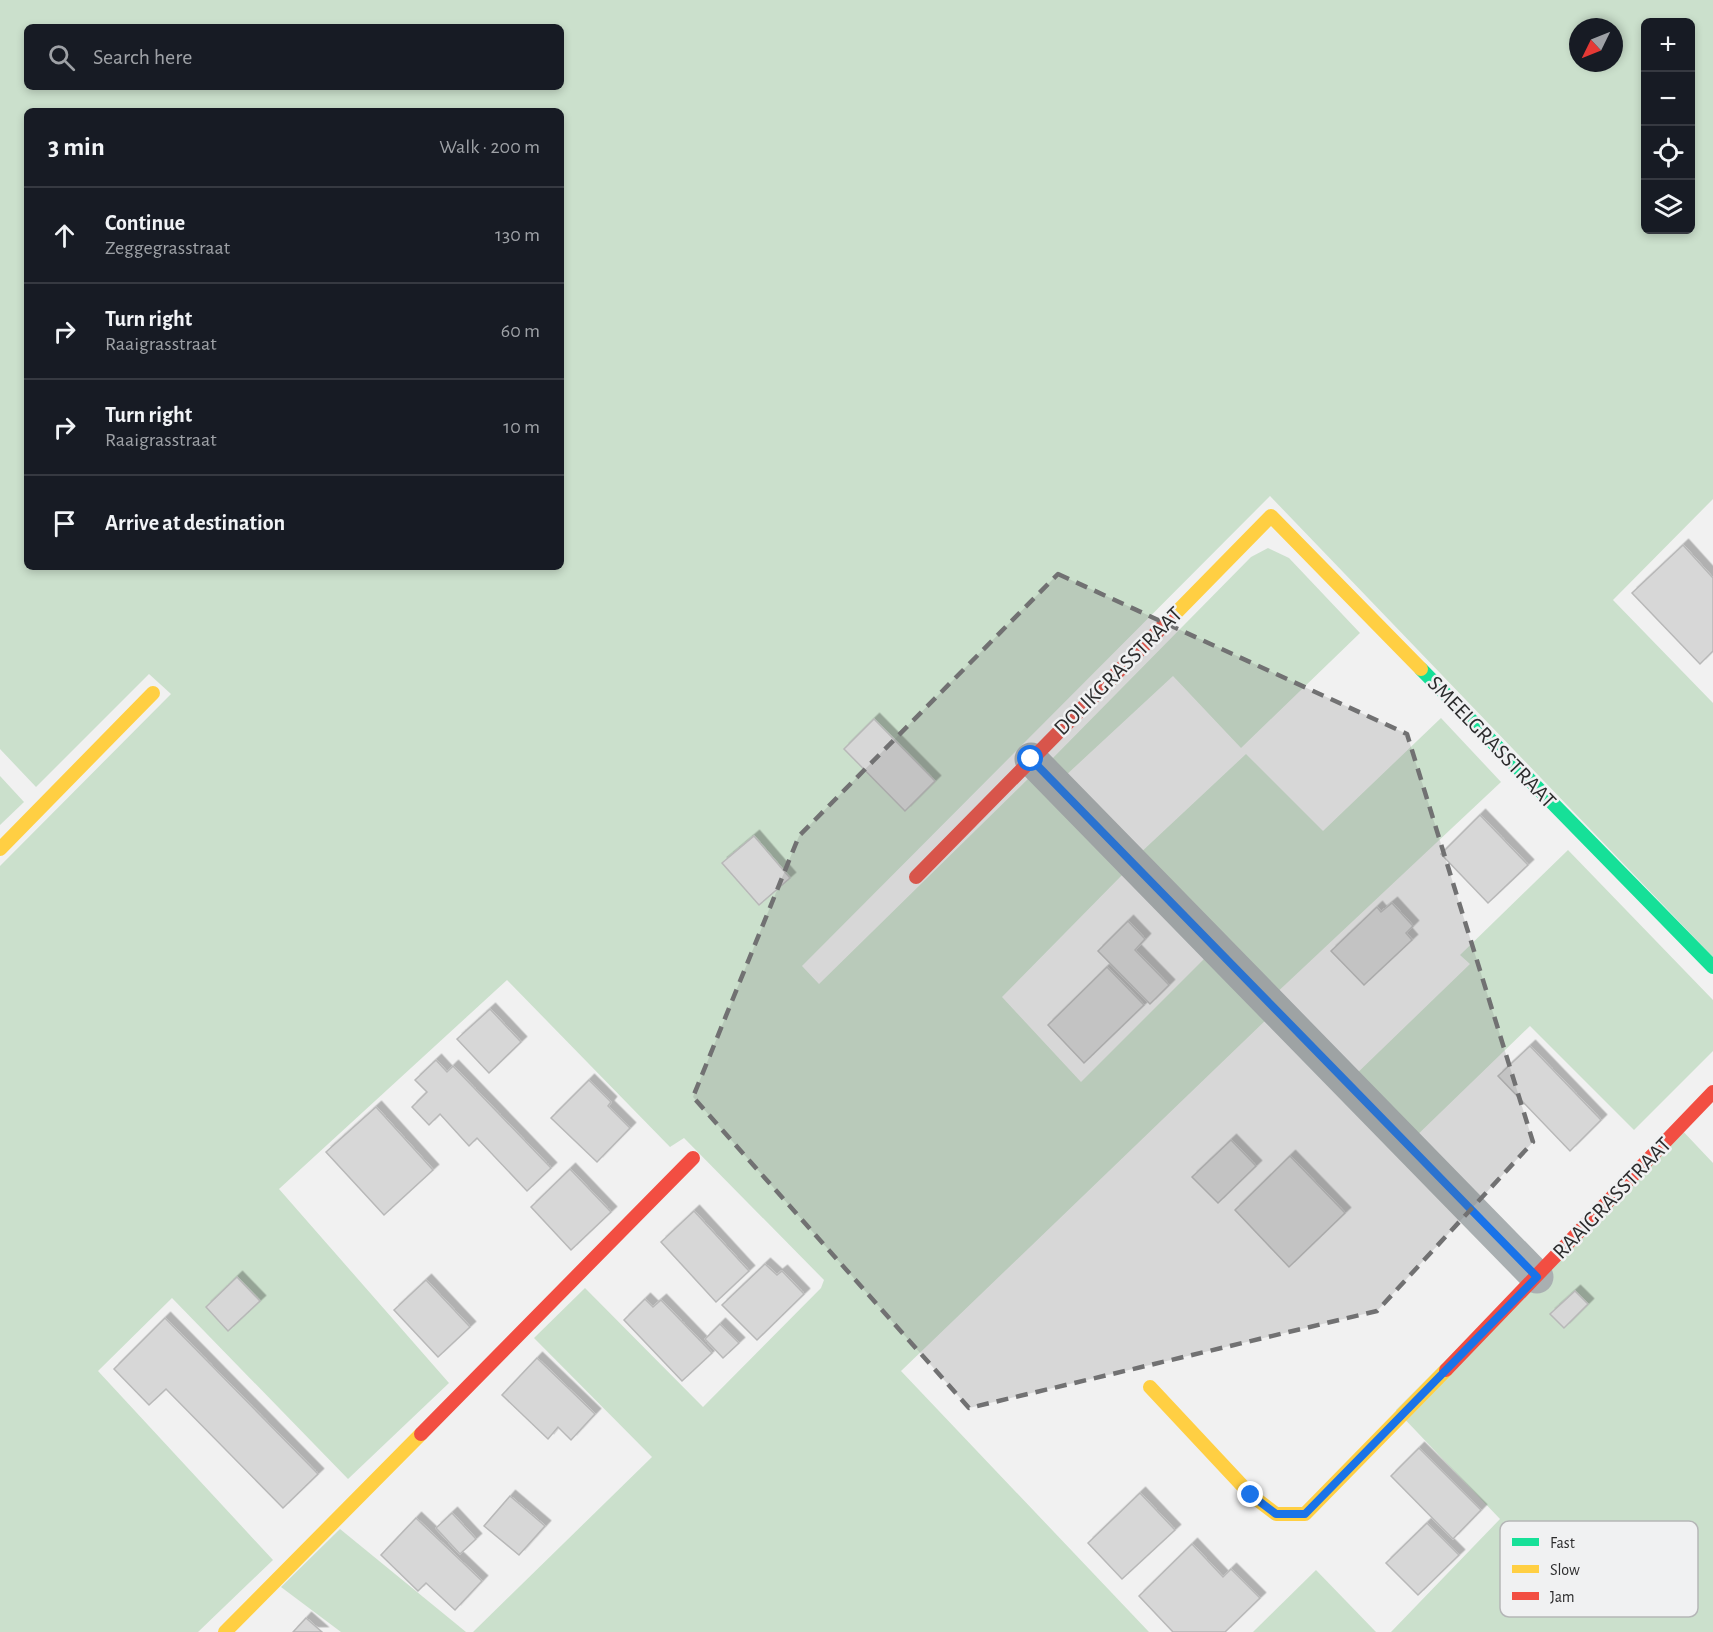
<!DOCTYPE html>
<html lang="en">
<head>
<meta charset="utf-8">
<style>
	body { margin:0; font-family:"Alegreya Sans",sans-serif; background:#242831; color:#f1f3f6 }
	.controls { position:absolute; right:18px; top:18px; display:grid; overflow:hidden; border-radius:9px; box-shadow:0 3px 9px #0003 }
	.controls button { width:54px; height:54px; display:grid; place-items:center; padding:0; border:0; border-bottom:2px solid #363941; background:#171b24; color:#f1f3f6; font:30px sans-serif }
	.compass { position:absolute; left:1569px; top:18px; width:54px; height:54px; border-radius:50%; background:#171b24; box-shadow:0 3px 9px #0003; rotate:227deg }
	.stop { position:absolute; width:18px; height:18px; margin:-14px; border:4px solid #1a73e8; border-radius:50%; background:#fff }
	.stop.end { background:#1a73e8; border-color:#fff; box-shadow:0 2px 6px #0008 }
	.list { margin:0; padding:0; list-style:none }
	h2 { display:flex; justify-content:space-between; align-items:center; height:78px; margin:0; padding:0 24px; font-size:26px }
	h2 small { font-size:20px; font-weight:400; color:#9ea1a6 }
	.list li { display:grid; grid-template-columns:39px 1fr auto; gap:18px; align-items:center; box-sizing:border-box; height:96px; padding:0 24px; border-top:2px solid #363941 }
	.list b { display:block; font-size:22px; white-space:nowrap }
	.list p { margin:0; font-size:20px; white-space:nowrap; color:#9ea1a6 }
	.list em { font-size:20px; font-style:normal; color:#9ea1a6 }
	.icon { flex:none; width:33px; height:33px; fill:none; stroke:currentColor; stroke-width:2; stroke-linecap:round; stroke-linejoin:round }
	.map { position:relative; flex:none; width:1713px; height:1632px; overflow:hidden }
	.search { position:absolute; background:#171b24; box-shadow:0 3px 9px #0003; left:24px; top:24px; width:540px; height:66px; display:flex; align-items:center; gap:15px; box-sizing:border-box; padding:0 21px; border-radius:9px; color:#9ea1a6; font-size:22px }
	.panel { position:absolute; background:#171b24; box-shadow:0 3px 9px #0003; left:24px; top:108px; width:540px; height:462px; border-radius:9px }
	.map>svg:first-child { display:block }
	.green { fill:#cbe0cc; fill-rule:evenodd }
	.building { fill:#d7d7d7; stroke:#b8b8b8; stroke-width:1.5; filter:url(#shadow) }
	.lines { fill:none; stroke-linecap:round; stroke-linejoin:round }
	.street { stroke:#a9afb1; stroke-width:33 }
	.fast { stroke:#16e098; stroke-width:14 }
	.slow { stroke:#ffcf43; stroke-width:14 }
	.jam { stroke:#f24e42; stroke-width:14 }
	.route { stroke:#1a73e8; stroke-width:8 }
	.marked { fill:#717172; fill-opacity:0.2; stroke:#717172; stroke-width:4.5; stroke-dasharray:12 8; stroke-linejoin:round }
	.labels { text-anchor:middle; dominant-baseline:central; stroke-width:5; stroke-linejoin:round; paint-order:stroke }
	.street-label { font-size:22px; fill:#2c2c2d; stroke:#f0f1f2 }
	.key { fill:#f0f1f2; stroke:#b5b6b7; stroke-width:1.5 }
	.key-label { font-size:16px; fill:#2c2c2d }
</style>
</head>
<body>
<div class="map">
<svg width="1713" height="1632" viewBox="0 0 1713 1632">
	<defs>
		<filter id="shadow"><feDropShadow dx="5.5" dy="-5.5" stdDeviation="0" flood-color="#0004"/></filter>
	</defs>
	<rect width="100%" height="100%" fill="#f1f1f1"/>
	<!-- green -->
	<g class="green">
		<path d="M 0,0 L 1713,0 L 1713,499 L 1613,600 L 1713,703 L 1713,957 L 1270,496 L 802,966 L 819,984 L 1034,773 L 1127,870 L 1002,997 L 1081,1082 L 1208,955 L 1269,1017 L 901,1371 L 1149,1632 L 473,1632 L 652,1457 L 534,1338 L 585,1288 L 703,1407 L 821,1288 L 824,1280 L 684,1138 L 670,1147 L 507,980 L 279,1189 L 449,1383 L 348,1479 L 172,1298 L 98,1371 L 273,1560 L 198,1632 L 0,1632 L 0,866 L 171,694 L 149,674 L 36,787 L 0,749 ZM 1646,22 L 1690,22 L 1690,230 L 1646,230 ZM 27,27 L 561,27 L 561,87 L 27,87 ZM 1578,27 L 1614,27 L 1614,63 L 1578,63 ZM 27,111 L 561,111 L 561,567 L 27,567 Z"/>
		<polygon points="1268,548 1289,558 1360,633 1241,748 1173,676 1064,777 1050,761 1251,557"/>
		<polygon points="1441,718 1501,782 1271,998 1137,856 1246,754 1323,831"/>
		<polygon points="0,776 24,802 0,825"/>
		<polygon points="1568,850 1713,1000 1713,1051 1634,1130 1530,1026 1409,1143 1350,1080 1470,964 1460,955"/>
		<polygon points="1679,1127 1713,1163 1713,1632 1391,1632 1500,1519 1396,1410"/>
		<polygon points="340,1529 466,1632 341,1632 281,1587"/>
		<polygon points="1316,1570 1376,1632 1253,1632"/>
	</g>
	<!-- building -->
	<g class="building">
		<polygon points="1683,545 1713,578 1713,651 1700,664 1632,593"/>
		<polygon points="874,719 935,781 905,811 844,749"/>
		<polygon points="1480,815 1528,865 1488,903 1441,854"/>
		<polygon points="754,836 790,878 759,905 722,863"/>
		<polygon points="1392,903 1413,926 1406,933 1412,940 1364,985 1331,951 1377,907 1381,912"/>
		<polygon points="1128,921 1145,939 1135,950 1169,985 1150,1004 1098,951"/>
		<polygon points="1107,967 1144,1005 1084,1063 1048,1025"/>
		<polygon points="490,1009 521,1042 489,1073 457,1039"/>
		<polygon points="1530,1046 1601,1120 1570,1151 1498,1076"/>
		<polygon points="436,1060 447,1072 453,1066 551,1168 527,1191 477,1138 469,1146 440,1114 429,1125 412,1107 427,1092 415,1080"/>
		<polygon points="589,1080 611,1102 608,1106 630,1128 597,1162 551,1118"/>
		<polygon points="376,1107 433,1170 384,1215 326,1152"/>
		<polygon points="1231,1140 1256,1166 1218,1203 1192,1177"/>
		<polygon points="1290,1156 1345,1213 1289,1267 1235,1210"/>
		<polygon points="570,1169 611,1212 571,1250 531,1207"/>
		<polygon points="694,1211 749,1271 716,1302 661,1242"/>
		<polygon points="765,1264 777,1275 782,1271 804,1294 757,1340 722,1305"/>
		<polygon points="237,1277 260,1301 228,1331 206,1307"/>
		<polygon points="426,1280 470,1327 438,1357 394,1310"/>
		<polygon points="1575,1291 1588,1304 1564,1328 1550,1314"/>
		<polygon points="645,1299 653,1307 661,1300 712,1353 682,1381 624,1320"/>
		<polygon points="165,1318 318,1474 283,1508 166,1389 149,1405 114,1369"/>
		<polygon points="720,1324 739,1343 723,1358 705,1339"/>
		<polygon points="537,1358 595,1414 571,1440 558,1427 548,1439 502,1395"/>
		<polygon points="1419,1448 1481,1510 1453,1539 1391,1476"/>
		<polygon points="1140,1493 1175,1530 1122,1579 1088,1543"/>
		<polygon points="510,1496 545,1526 519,1555 484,1526"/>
		<polygon points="452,1513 476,1539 460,1554 436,1528"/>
		<polygon points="416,1518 482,1581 455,1610 426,1583 418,1591 381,1555"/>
		<polygon points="1427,1523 1459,1555 1418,1595 1386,1563"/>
		<polygon points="1192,1544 1223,1577 1231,1569 1260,1598 1225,1632 1173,1632 1139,1596"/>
		<polygon points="306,1618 322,1632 293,1632"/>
	</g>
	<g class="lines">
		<!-- street -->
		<polyline class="street" points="1031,759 1537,1277"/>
		<!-- fast -->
		<polyline class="fast" points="1421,669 1713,967"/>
		<!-- slow -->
		<g class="slow">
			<polyline points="1169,620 1271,516 1421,669"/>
			<polyline points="0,849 153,693"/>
			<polyline points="1150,1387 1251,1495 1276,1514 1305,1514 1446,1370"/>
			<polyline points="225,1632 421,1434"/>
		</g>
		<!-- jam -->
		<g class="jam">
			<polyline points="916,877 1169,620"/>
			<polyline points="1446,1370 1713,1092"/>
			<polyline points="421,1434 693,1158"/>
		</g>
	</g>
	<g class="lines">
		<!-- route -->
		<polyline class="route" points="1031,759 1537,1277 1305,1514 1276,1514 1251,1495"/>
	</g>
	<!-- marked area -->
	<path class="marked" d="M 1058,574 L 1407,734 L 1533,1142 L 1377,1311 L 969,1408 L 693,1097 L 799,836 Z"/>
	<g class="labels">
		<!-- street labels -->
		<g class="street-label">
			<text transform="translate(1118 671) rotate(-45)">DOLIKGRASSTRAAT</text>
			<text transform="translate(1492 742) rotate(46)">SMEELGRASSTRAAT</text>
			<text transform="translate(1612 1198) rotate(-46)">RAAIGRASSTRAAT</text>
		</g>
	</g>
	<!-- legend -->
	<rect x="1500" y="1521" width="198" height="96" rx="9" class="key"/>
	<rect x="1512" y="1538" width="27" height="8" fill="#16e098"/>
	<rect x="1512" y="1565" width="27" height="8" fill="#ffcf43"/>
	<rect x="1512" y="1592" width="27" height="8" fill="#f24e42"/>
	<g class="key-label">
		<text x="1550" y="1548">Fast</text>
		<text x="1550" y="1575">Slow</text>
		<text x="1550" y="1602">Jam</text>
	</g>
</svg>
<div class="controls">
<button>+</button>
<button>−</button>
<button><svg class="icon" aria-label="locate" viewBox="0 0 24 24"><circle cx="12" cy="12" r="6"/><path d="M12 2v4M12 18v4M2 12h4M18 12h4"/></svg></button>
<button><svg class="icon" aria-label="layers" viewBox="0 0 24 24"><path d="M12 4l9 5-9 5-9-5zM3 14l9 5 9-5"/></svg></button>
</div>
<svg class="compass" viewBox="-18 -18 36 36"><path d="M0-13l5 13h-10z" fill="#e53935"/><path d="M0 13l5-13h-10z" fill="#9ea1a6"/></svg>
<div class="stop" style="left:1031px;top:759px"></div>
<div class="stop end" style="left:1251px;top:1495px"></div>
<div class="search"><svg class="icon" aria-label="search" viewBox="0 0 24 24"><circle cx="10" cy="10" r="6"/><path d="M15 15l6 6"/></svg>Search here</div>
<section class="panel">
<h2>3 min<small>Walk · 200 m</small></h2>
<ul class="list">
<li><svg class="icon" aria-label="ahead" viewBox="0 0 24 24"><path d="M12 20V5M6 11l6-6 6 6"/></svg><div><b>Continue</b><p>Zeggegrasstraat</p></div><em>130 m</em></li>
<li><svg class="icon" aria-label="right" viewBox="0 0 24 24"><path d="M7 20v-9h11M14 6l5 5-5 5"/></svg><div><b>Turn right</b><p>Raaigrasstraat</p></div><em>60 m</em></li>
<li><svg class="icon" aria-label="right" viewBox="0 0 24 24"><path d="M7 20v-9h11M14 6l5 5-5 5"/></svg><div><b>Turn right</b><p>Raaigrasstraat</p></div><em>10 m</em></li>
<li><svg class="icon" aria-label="arrive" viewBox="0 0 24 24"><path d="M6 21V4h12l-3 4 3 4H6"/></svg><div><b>Arrive at destination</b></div></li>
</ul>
</section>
</div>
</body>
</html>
